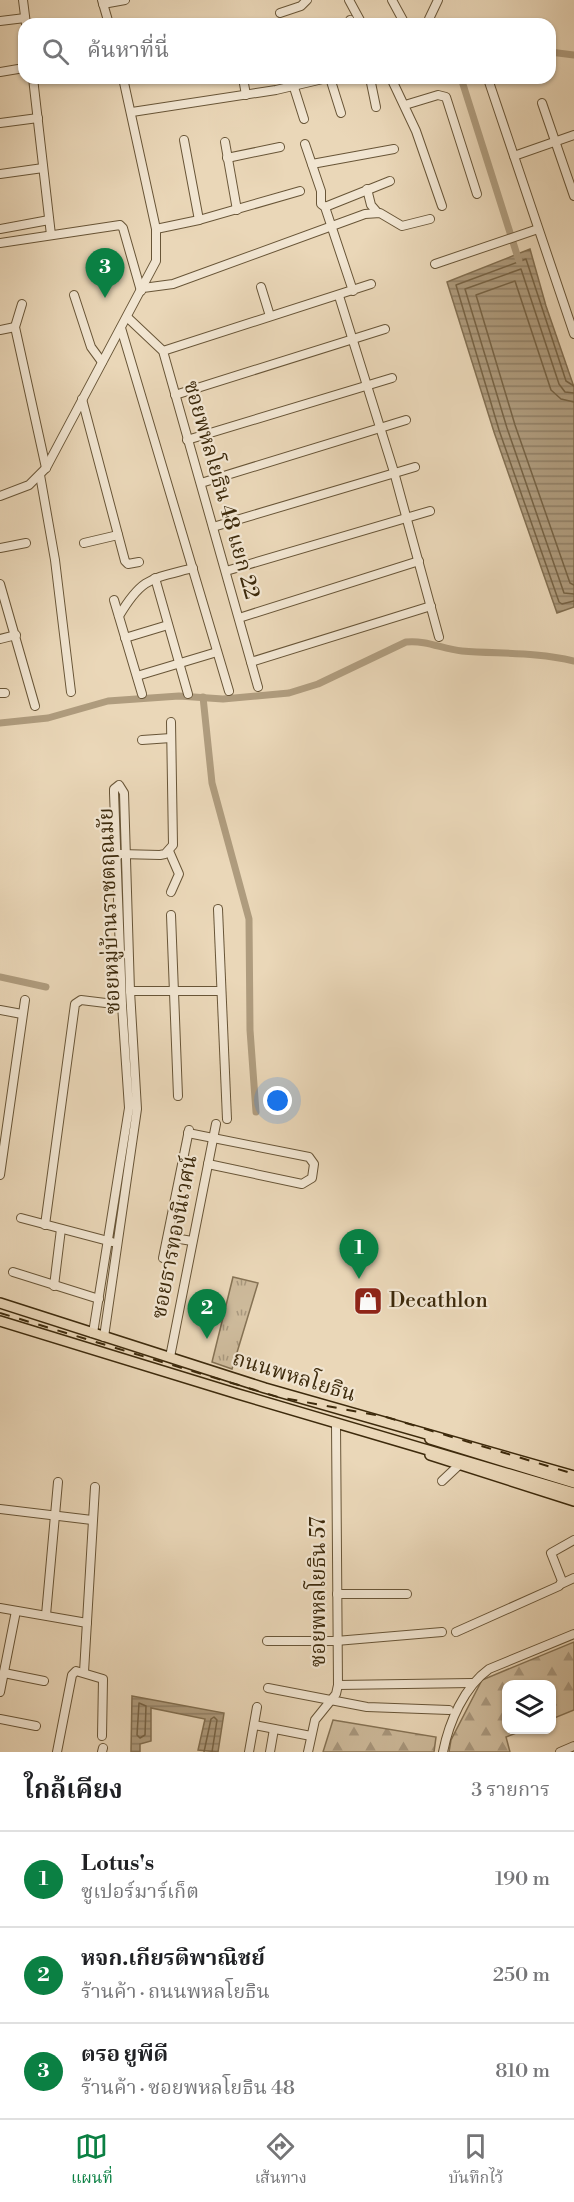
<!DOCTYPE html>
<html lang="th">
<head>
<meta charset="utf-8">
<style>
	body { margin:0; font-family:"Libre Bodoni","Noto Serif Thai",serif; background:#f2f2f2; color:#202124 }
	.controls { position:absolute; right:18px; bottom:18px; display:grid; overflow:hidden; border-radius:12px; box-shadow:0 2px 4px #0004 }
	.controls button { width:54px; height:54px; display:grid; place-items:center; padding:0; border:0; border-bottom:2px solid #e0e0e0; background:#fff; color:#202124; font:30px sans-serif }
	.you { position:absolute; left:278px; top:1101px; width:21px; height:21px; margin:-15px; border:4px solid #fff; border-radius:50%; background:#1a73e8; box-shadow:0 0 0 9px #1a73e833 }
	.badge { display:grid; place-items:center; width:39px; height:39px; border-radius:50%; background:#0b8043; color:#fff; font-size:20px; font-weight:700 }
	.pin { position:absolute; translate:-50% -50px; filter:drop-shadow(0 2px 3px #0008) }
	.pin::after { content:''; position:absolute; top:32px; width:21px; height:18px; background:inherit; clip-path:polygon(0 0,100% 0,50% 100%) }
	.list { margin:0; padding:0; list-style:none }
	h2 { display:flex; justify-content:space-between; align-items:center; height:78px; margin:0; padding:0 24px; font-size:26px }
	h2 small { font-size:20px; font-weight:400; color:#757577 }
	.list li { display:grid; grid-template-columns:39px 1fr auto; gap:18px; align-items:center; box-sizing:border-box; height:96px; padding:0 24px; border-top:2px solid #e0e0e0 }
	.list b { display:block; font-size:22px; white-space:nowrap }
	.list p { margin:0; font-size:20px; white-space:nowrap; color:#757577 }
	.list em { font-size:20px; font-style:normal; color:#757577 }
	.icon { flex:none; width:33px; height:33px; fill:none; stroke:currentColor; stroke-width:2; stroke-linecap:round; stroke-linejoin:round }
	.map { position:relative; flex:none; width:574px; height:1752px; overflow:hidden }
	.search { position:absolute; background:#fff; box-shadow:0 2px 4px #0004; left:18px; right:18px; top:18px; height:66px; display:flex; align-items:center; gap:15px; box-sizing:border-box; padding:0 21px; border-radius:18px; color:#757577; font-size:22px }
	.sheet { height:366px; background:#fff }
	nav { display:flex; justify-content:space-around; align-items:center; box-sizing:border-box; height:84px; border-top:2px solid #e0e0e0; background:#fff; font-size:16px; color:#757577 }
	nav a { display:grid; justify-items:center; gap:3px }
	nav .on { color:#0b8043 }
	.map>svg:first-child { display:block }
	.grass { fill:url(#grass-tufts); stroke:#857254; stroke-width:1.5 }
	.forest { fill:url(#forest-firs); stroke:#857254; stroke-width:1.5 }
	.water { fill:url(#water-rules); stroke:#816e50; stroke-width:1.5 }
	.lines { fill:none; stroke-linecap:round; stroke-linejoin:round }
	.shore { stroke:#766345; stroke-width:1.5 }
	.canal { stroke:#af9c7e; stroke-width:7 }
	.minor-casing { stroke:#685537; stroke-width:10 }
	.major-casing { stroke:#3d2a0c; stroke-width:12 }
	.minor { stroke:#f1e5d1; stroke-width:8 }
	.major { stroke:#ead7b8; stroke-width:9 }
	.rail { stroke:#3d2a0c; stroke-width:2; stroke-dasharray:10 10; stroke-linecap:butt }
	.labels { text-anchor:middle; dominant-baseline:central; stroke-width:4.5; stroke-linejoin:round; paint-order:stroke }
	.street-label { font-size:21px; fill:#3d2a0c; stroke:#f1e5d1 }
	.poi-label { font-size:21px; fill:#3d2a0c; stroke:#f1e5d1; text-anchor:start }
</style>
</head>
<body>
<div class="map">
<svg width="574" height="1752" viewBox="0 0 574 1752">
	<defs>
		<pattern id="grass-tufts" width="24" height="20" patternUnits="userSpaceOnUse" patternTransform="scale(1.5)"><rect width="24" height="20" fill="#cdba9b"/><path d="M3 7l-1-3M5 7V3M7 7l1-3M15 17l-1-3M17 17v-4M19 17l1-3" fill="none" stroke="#a8977d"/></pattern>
		<pattern id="forest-firs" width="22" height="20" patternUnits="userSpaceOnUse" patternTransform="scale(1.5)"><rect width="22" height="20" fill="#cdba9b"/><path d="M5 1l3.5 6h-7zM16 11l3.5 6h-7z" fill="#a8977d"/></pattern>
		<pattern id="water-rules" width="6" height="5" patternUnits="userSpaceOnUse" patternTransform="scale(1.5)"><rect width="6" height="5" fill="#af9c7e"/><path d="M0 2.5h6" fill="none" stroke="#907f66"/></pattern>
	</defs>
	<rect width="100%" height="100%" fill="#ead7b8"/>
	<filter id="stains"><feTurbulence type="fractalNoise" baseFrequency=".00333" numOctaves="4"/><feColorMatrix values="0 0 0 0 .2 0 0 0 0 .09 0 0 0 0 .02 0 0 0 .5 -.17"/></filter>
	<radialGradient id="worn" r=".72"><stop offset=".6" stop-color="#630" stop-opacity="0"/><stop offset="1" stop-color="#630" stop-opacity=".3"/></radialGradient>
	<!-- grass -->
	<polygon class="grass" points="233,1277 258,1283 232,1369 212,1362"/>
	<!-- forest -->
	<g class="forest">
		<polygon points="574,1642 574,1710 552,1719 552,1684 506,1684 506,1730 524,1730 506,1737 510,1752 449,1752 451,1740 482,1680"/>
		<polygon points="333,1720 436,1737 434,1752 323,1752"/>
	</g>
	<!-- water -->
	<g class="water">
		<polygon points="530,249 546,306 574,387 574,607 557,613 494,432 447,282"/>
		<polygon points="132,1696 224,1713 218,1752 198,1750 205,1719 151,1708 151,1741 140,1744 140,1752 131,1752"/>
	</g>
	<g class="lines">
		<!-- shore -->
		<g class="shore">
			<polyline points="574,386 566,381 526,259 456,285 499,430 559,602 562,604 574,601"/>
			<polyline points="574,393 565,392 559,384 521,269 465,289 507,428 564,593 574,594"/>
			<polyline points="574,402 561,399 551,390 515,281 476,295 515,425 570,583 574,585"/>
			<polygon points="139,1703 146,1706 145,1735 140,1738 137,1735"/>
			<polyline points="204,1752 211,1719 214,1717 217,1720 212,1752"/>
		</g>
		<!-- canal -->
		<g class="canal">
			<polyline points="550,52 574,55"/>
			<polyline points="461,78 519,261"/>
			<polyline points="203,697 212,783 249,919 250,1030 256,1112"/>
			<path d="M 0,723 L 48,718 L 108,701 L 179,696 L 223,699 L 289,693 L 318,684 L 406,642 C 427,640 442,649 462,651 C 500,654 537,652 574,661"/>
			<polyline points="0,977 46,987"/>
		</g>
		<!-- minor casing -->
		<g class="minor-casing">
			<g id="minor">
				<polyline points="23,0 26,24"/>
				<polyline points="102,0 109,24"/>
				<polyline points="349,0 362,24"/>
				<polyline points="392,0 405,24"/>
				<polyline points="103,4 125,0"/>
				<polyline points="280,13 301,6 307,0"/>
				<polyline points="429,19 438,0"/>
				<polyline points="350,20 352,24"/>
				<polyline points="0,21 25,18"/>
				<polyline points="0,72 24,68"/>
				<polyline points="33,78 51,235"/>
				<polyline points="243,78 246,95"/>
				<polyline points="291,78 304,119"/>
				<polyline points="330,78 341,113"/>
				<polyline points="370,78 376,107"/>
				<polyline points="391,78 416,131 442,206"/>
				<polyline points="489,82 574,334"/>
				<polyline points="542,103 574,196"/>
				<polyline points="405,105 438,95 446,97 477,194"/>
				<polyline points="132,112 276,90 327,78"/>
				<polyline points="0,123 38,118"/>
				<polyline points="184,140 199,220"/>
				<polyline points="225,142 237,210"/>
				<polyline points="305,144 321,191 321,204 325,207 353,291"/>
				<polyline points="514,156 574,135"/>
				<polyline points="227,158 280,147"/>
				<polyline points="312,164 394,149"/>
				<polyline points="0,174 43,168"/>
				<polyline points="367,189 371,205 377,212"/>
				<polyline points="325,207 390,181"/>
				<polyline points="0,229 49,220"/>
				<polyline points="156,229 199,220 300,191"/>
				<polyline points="0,243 120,225 123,228 141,291"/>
				<polyline points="435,264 538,229"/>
				<polyline points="261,287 270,316"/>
				<polyline points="143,288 173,284 365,214 380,213 402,226 430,219"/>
				<polyline points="74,295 91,347 102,362"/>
				<polyline points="339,296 394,472 439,637"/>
				<polyline points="22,304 15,327 46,468"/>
				<polyline points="127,317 163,351 258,687"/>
				<polyline points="121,328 229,691"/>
				<polyline points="0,330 15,327"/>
				<polyline points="163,351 371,284"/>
				<polyline points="175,395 385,329"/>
				<polyline points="82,399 125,561 128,564 139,562"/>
				<polyline points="187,440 392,378"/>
				<polyline points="40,475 55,560 71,692"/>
				<polyline points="201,483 406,420"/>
				<polyline points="0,496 29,485 46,468 156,261 156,229 123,78"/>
				<polyline points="213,527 415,467"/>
				<polyline points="84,543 118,535"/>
				<polyline points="0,548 26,543"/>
				<polyline points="226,571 430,511"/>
				<polyline points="155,578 188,694"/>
				<polyline points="0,584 35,706"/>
				<polyline points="114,600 142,694"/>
				<path d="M 119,616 C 142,577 151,579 193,568"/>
				<polyline points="239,618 419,561"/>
				<polyline points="125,638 168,625"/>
				<polyline points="0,639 16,635"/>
				<polyline points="251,662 431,606"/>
				<polyline points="137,676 217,652"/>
				<polyline points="0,693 5,693"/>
				<polyline points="142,740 171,738"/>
				<polyline points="169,851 179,874 171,892"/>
				<polyline points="120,854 160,855 165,854 173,845 171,722"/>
				<polyline points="218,909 227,1119"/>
				<polyline points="171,915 178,1096"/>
				<polyline points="130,991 221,991"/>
				<polyline points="0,1010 22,1014"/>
				<polyline points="188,1133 309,1157 314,1164 312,1178 302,1184 208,1164"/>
				<polyline points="0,1175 25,1000"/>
				<polyline points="21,1218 112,1242"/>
				<polyline points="45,1225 75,1004 81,1000 122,1005"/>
				<polyline points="168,1237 192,1241"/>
				<polyline points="163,1258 189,1130"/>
				<polyline points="13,1272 99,1299"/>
				<polyline points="54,1286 61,1229"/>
				<polyline points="93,1333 129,1108 122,1005 114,793 114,789 119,785 124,793 130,991 137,1109 104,1337"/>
				<polyline points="170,1357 216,1124"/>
				<polyline points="442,1481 459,1465"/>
				<polyline points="0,1509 92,1520"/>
				<polyline points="561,1584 574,1578"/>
				<polyline points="337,1594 407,1594"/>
				<polyline points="0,1608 87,1623"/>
				<polyline points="46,1615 58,1482"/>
				<polyline points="456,1632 559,1586 562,1581 551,1553 574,1540"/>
				<polyline points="267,1641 336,1641 442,1632"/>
				<polyline points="84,1672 95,1487"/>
				<polyline points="4,1673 44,1681"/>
				<polyline points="338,1685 472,1683"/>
				<polyline points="268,1688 367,1707 449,1710"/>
				<polyline points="0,1692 16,1611"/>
				<polyline points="0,1719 36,1726"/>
				<polyline points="254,1725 311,1736"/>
				<polyline points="57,1752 72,1675 76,1671 103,1679 102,1736"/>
				<polyline points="102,1752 103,1748"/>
				<polyline points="249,1752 257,1707"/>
				<polyline points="270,1752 274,1729"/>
				<polyline points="308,1752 315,1720 336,1694 338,1685 336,1424"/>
				<path d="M 443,1752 C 449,1722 464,1687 489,1669 L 574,1634"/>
				<polyline points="560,1752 574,1746"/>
			</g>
		</g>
		<!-- major casing -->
		<g class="major-casing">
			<g id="major">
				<polyline points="0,1303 265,1388 574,1476"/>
				<polyline points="0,1321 238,1394 574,1493"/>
				<polyline points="430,1439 574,1483"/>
				<polyline points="430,1455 574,1501"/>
			</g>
		</g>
		<!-- minor -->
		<use href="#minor" class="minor"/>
		<!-- major -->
		<use href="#major" class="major"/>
		<!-- rail -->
		<polyline class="rail" points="0,1313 278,1397 386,1417 574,1474"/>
	</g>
	<!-- icons -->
	<defs>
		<g id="shop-square" transform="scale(1.5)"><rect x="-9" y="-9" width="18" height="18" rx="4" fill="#8f2418" stroke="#f1e5d1"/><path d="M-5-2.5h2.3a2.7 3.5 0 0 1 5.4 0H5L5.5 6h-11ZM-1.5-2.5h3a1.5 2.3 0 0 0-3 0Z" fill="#fff"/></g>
	</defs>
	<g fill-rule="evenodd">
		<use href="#shop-square" x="368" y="1301"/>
	</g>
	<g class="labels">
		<!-- street labels -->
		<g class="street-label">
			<text transform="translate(221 490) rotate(74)">ซอยพหลโยธิน 48 แยก 22</text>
			<text transform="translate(110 911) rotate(-92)">ซอยหมู่บ้านราชตฤณมัย</text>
			<text transform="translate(175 1237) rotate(-79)">ซอยธารทองนิเวศน์</text>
			<text transform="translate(294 1377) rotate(17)">ถนนพหลโยธิน</text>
			<text transform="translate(319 1592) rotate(-90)">ซอยพหลโยธิน 57</text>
		</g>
		<!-- poi labels -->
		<g class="poi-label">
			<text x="389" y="1301">Decathlon</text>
		</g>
	</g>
	<rect width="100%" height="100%" filter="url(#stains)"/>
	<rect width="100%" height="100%" fill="url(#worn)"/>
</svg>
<div class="controls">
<button><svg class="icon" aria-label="layers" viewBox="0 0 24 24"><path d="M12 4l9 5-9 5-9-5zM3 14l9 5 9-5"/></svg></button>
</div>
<div class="you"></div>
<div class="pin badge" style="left:359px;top:1279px">1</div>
<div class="pin badge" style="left:207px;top:1339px">2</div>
<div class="pin badge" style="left:105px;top:298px">3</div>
<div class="search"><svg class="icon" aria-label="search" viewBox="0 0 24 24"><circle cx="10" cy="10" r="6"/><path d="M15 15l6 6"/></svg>ค้นหาที่นี่</div>
</div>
<section class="sheet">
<h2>ใกล้เคียง<small>3 รายการ</small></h2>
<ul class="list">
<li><span class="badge">1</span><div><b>Lotus's</b><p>ซูเปอร์มาร์เก็ต</p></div><em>190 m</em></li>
<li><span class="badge">2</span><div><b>หจก.เกียรติพาณิชย์</b><p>ร้านค้า · ถนนพหลโยธิน</p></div><em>250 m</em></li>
<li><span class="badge">3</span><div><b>ตรอ ยูพีดี</b><p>ร้านค้า · ซอยพหลโยธิน 48</p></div><em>810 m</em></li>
</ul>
</section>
<nav>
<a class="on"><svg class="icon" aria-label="map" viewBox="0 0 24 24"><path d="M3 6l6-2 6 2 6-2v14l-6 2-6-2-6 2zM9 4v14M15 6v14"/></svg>แผนที่</a>
<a><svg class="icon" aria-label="directions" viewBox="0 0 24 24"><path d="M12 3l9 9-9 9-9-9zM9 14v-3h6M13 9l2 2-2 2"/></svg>เส้นทาง</a>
<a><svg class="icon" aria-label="saved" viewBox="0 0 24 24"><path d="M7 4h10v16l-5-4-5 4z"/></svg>บันทึกไว้</a>
</nav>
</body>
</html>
